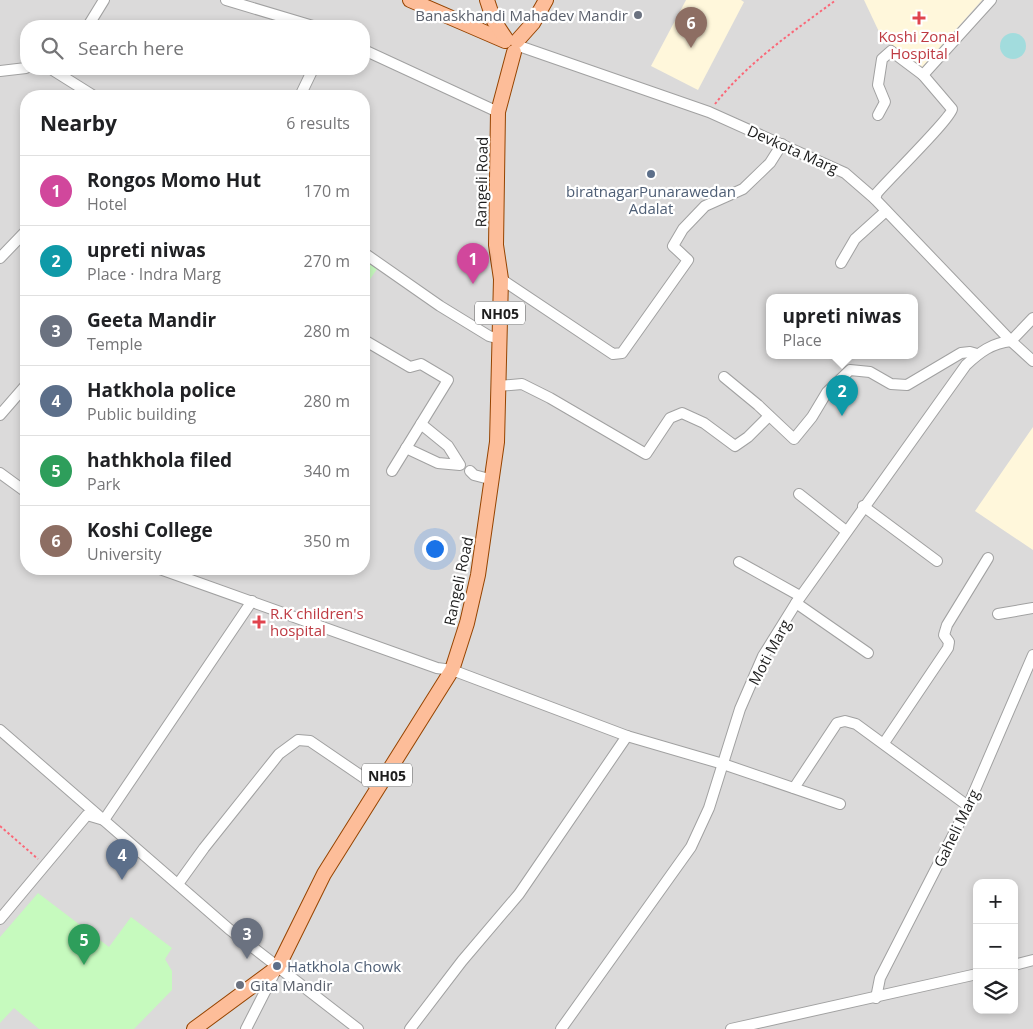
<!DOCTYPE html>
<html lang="en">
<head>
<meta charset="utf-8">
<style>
	body { margin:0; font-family:"Open Sans",sans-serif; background:#f6f6f6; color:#202124 }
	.controls { position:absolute; right:15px; bottom:15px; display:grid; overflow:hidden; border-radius:10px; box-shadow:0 2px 8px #0003 }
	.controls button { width:45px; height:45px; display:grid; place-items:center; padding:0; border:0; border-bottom:1px solid #e0e0e0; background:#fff; color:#202124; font:25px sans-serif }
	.you { position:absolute; left:434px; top:548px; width:18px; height:18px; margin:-12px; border:4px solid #fff; border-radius:50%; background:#1a73e8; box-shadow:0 0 0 8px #1a73e833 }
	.badge { display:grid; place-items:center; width:32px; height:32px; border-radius:50%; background:#111827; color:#fff; font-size:16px; font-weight:700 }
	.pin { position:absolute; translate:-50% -41px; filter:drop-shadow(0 1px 2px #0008) }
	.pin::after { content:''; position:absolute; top:26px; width:18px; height:15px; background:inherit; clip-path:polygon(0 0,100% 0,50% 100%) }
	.popup { position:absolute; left:766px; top:294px; width:152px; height:65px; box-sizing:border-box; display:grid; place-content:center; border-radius:10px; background:#fff; filter:drop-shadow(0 1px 4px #0005); font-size:16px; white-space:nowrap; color:#757577 }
	.popup b { font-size:19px; color:#202124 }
	.popup::after { content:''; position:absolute; left:50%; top:100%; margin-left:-10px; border:10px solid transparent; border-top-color:#fff }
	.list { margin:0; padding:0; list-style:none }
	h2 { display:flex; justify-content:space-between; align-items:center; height:65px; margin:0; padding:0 20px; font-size:21px }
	h2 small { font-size:16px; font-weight:400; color:#757577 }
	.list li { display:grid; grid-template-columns:32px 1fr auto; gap:15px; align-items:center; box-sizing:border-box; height:70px; padding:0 20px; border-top:1px solid #e0e0e0 }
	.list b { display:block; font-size:19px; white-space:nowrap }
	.list p { margin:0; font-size:16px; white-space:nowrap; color:#757577 }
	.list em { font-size:16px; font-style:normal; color:#757577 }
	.icon { flex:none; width:28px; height:28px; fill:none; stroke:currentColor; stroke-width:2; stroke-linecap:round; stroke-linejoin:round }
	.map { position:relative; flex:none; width:1033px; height:1029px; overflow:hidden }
	.search { position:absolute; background:#fff; box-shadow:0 2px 8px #0003; left:20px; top:20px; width:350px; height:55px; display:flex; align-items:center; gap:12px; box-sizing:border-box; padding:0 18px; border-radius:20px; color:#757577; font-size:19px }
	.panel { position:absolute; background:#fff; box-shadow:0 2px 8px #0003; left:20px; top:90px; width:350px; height:485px; border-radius:20px }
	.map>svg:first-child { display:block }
	.residential { fill:#dbdada; fill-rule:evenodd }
	.education { fill:#fff7db }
	.park { fill:#c6fabe }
	.water { fill:#a2dcdd }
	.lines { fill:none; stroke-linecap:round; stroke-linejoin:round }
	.minor-casing { stroke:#a1a1a1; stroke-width:12 }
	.major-casing { stroke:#964400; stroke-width:16 }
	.path { stroke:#fb6777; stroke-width:2; stroke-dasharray:2.5 2.5; stroke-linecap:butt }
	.minor { stroke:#fff; stroke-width:10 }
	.major { stroke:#fdbd99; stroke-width:14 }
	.worship-dot { fill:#6b7280; stroke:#fff; stroke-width:2 }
	.health-dot { fill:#e0444e; stroke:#fff; stroke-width:2 }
	.service-dot { fill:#5c6f8a; stroke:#fff; stroke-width:2 }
	.labels { text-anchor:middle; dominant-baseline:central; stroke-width:4.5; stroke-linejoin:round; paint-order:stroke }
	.shield { fill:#fff; stroke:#616161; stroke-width:1 }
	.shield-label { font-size:14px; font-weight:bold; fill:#1d1d1d }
	.worship-label { font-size:15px; fill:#5b616d; stroke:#fff; text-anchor:end }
	.health-label { font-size:15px; fill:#be3a42; stroke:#fff }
	.street-label { font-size:15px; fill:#1d1d1d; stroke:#fff }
	.service-label { font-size:15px; fill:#4e5e75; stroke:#fff }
</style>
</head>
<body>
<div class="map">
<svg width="1033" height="1029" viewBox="0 0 1033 1029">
	<rect width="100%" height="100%" fill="#eee8e3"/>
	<!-- residential -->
	<path class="residential" d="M 0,0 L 1033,0 L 1033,1029 L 0,1029 ZM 26,26 L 364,26 L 364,69 L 26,69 ZM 26,96 L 364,96 L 364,569 L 26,569 ZM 770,297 L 914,297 L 914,355 L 770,355 ZM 977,883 L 1014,883 L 1014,1010 L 977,1010 Z"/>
	<!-- education -->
	<g class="education">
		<polygon points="686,0 741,0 744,2 698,90 651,66"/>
		<polygon points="864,0 982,0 919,71 881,36"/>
		<polygon points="1033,427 1033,550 975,511"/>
	</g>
	<!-- park -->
	<g class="park">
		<polygon points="364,260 377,269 364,288"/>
		<polygon points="38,893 109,947 131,917 172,948 165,959 172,971 172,990 134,1029 39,1029 14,1008 0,1023 0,937"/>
	</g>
	<!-- water -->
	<circle class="water" cx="1013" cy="46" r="13"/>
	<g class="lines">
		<!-- minor casing -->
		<g class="minor-casing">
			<g id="minor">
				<polyline points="226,0 313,26"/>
				<polyline points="88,26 104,0"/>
				<polyline points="519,46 709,112 845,173 875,199 1011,341 1033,361"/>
				<polyline points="364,50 498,112"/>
				<polyline points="51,69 94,96"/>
				<polyline points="0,71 26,68"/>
				<polyline points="923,75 991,0"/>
				<polyline points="300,96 313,69"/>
				<path d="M 875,199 L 877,193 C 888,180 951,118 952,109 L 923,75 L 891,51 L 882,59 L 878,85 L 885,102 L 878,115"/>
				<polyline points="364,253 440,306 489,336 500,339"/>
				<polyline points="0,258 26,231"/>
				<polyline points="841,263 855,239 886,211"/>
				<polyline points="501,279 613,354 622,353 688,260 673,246 683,229 705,206 743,189 770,163 782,144"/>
				<polyline points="364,340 410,367 421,364 448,380 392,471"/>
				<polyline points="724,377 758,405 794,439 812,417 827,392 850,370 870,372 891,384 907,385 961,353 970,352 977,354"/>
				<polyline points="498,386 522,384 550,398 646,454 670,418 682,413 704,423 735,446 748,437 769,416"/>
				<polyline points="0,415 26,385"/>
				<polyline points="406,448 438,463 460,465 448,446 421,424"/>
				<polyline points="470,471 474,475 493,480"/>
				<polyline points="0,473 26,492"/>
				<polyline points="799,494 846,531"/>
				<polyline points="863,506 937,561"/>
				<polyline points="739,562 800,596"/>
				<polyline points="160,569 437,668 452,670 627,736 723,764 840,804"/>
				<polyline points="796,603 868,653"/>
				<polyline points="998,614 1033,608"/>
				<polyline points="0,730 229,929 358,1029"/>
				<polyline points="884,743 948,648 949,642 944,635 947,625 988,558"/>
				<polyline points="794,788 837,723 845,721 856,724 968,806"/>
				<polyline points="178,884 204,848 279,754 298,740 310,741 379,788"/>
				<polyline points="0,919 87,815 104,820 252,601"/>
				<polyline points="1014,965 1033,960"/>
				<polyline points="876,998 880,978 968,806 1033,655"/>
				<polyline points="246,1029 276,970"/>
				<polyline points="410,1029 462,961 519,894 627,736"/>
				<path d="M 561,1029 L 691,847 L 709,808 L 740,709 L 763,656 L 796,603 L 966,365 C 980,352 992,343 1011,341 L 1033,318"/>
				<polyline points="731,1029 977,974"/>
			</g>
		</g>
		<!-- major casing -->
		<g class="major-casing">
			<g id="major">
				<polyline points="410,0 505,41"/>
				<polyline points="487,0 494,21 506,39"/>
				<polyline points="517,41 533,23 546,0"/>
				<polyline points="194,1029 278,967 324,874 452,670 467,623 478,575 497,442 501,279 496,245 498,112 514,52"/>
			</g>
		</g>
		<!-- path -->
		<g class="path">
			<path d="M 715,104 C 747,63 794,31 836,0"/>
			<polyline points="0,826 38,859"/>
		</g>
		<!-- minor -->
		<use href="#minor" class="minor"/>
		<!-- major -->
		<use href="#major" class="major"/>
	</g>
	<!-- markers -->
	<g class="worship-dot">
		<circle cx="638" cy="15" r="5"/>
		<circle cx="240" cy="985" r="5"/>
	</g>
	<g class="health-dot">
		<path d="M916.5 10.5h5v5h5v5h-5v5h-5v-5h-5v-5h5z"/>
		<path d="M256.5 614.5h5v5h5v5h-5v5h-5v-5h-5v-5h5z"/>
	</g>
	<g class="service-dot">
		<circle cx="651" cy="174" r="5"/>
		<circle cx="277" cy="966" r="5"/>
	</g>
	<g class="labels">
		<!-- shield labels -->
		<g class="shield">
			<rect x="475" y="301.5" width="50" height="23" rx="4"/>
			<rect x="362" y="763.5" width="50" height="23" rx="4"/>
		</g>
		<g class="shield-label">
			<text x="500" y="313">NH05</text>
			<text x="387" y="775">NH05</text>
		</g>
		<!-- worship labels -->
		<g class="worship-label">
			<text x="628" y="15">Banaskhandi Mahadev Mandir</text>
			<text x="250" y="985" text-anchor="start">Gita Mandir</text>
		</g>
		<!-- health labels -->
		<g class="health-label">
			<text x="919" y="36">Koshi Zonal<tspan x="919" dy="17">Hospital</tspan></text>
			<text x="270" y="613" text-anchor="start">R.K children's<tspan x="270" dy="17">hospital</tspan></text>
		</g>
		<!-- street labels -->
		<g class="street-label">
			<text transform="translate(793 149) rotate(24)">Devkota Marg</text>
			<text transform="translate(481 182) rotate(-89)">Rangeli Road</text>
			<text transform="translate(458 581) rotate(-78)">Rangeli Road</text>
			<text transform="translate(769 652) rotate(-62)">Moti Marg</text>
			<text transform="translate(956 828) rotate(-64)">Gaheli Marg</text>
		</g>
		<!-- service labels -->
		<g class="service-label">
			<text x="651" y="191">biratnagarPunarawedan<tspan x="651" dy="17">Adalat</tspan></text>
			<text x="287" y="966" text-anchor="start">Hatkhola Chowk</text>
		</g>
	</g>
</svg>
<div class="controls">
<button>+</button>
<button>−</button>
<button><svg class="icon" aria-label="layers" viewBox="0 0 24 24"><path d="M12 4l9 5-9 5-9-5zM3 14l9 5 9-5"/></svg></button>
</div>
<div class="you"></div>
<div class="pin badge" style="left:473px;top:284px;background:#d1479c">1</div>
<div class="pin badge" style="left:842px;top:416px;background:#0f9aa8">2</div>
<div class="popup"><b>upreti niwas</b>Place</div>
<div class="pin badge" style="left:247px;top:959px;background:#6b7280">3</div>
<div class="pin badge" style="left:122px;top:880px;background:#5c6f8a">4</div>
<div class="pin badge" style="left:84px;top:965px;background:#2e9e5b">5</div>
<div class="pin badge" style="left:691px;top:48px;background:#8d6e63">6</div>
<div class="search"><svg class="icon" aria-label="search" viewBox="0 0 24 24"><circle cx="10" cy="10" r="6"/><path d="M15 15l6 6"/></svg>Search here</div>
<section class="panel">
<h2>Nearby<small>6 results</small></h2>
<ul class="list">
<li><span class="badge" style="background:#d1479c">1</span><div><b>Rongos Momo Hut</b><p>Hotel</p></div><em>170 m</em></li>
<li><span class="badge" style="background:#0f9aa8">2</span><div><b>upreti niwas</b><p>Place · Indra Marg</p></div><em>270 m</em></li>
<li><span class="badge" style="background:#6b7280">3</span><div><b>Geeta Mandir</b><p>Temple</p></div><em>280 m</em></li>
<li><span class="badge" style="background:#5c6f8a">4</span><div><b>Hatkhola police</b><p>Public building</p></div><em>280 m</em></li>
<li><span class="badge" style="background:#2e9e5b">5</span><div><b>hathkhola filed</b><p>Park</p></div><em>340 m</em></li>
<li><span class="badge" style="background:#8d6e63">6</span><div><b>Koshi College</b><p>University</p></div><em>350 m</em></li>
</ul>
</section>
</div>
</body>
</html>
